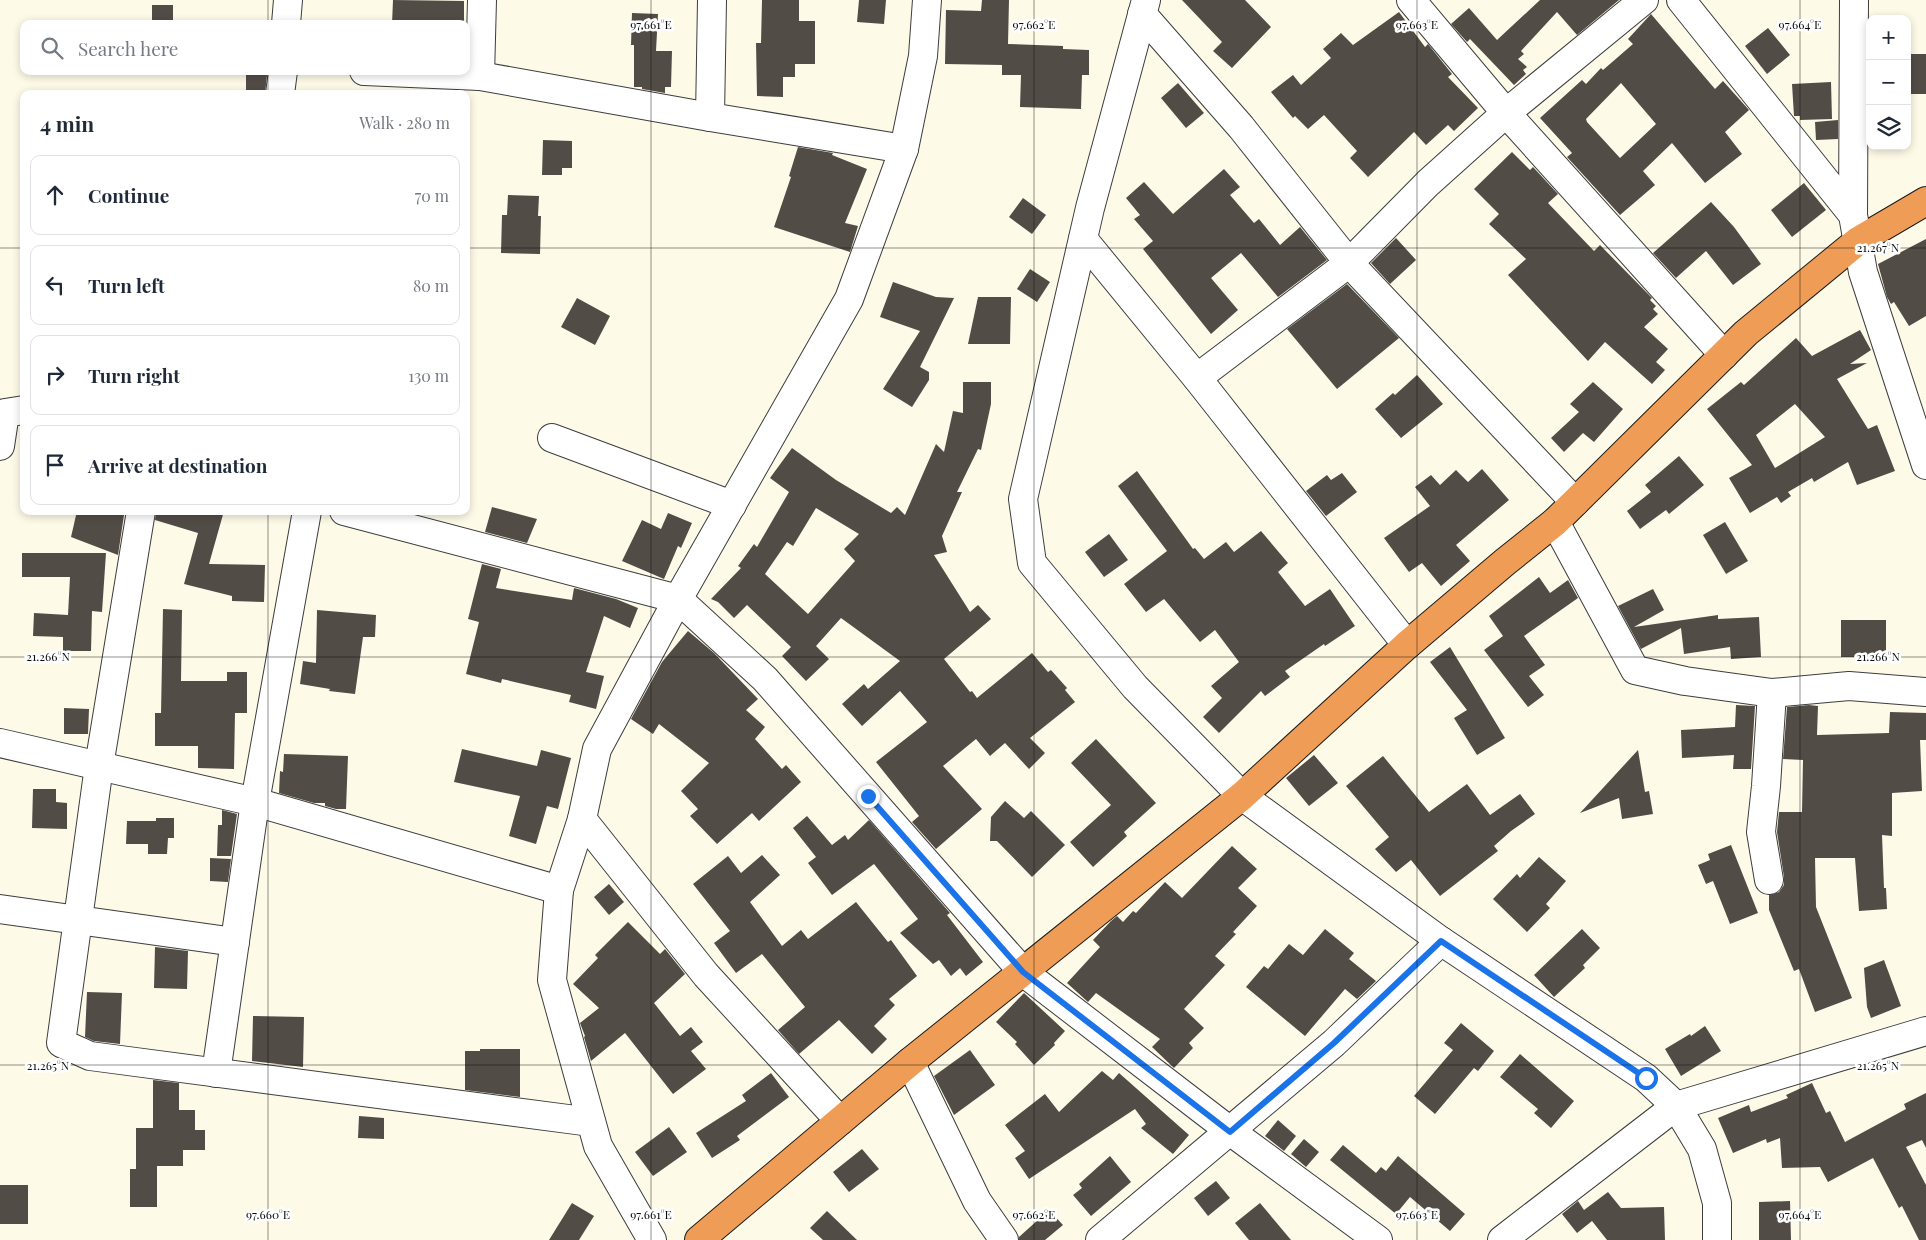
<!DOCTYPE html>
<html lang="en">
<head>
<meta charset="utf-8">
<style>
	body { margin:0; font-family:"Playfair Display",serif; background:#f6f6f7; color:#1f2937 }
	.controls { position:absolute; right:15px; top:15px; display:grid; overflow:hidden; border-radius:10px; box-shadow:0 2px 8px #0003 }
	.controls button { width:45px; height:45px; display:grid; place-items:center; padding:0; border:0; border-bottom:1px solid #e0e1e3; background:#fff; color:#1f2937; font:25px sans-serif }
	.stop { position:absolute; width:15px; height:15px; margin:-11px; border:4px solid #1a73e8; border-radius:50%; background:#fff }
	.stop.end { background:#1a73e8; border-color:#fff; box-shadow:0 1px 5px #0008 }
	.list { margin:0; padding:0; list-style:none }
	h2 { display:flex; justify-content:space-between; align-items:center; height:65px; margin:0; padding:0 20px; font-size:21px }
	h2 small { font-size:16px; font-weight:400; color:#747a83 }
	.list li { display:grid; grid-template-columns:32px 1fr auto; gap:15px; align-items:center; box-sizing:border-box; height:80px; margin:0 10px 10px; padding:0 10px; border:1px solid #e0e1e3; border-radius:10px }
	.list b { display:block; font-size:19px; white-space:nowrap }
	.list em { font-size:16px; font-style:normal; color:#747a83 }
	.icon { flex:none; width:28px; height:28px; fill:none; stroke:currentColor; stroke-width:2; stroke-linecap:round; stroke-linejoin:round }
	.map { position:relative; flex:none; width:1926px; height:1240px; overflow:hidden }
	.search { position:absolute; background:#fff; box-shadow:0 2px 8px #0003; left:20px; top:20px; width:450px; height:55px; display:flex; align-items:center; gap:12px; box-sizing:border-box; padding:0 18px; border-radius:10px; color:#747a83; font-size:19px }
	.panel { position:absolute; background:#fff; box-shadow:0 2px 8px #0003; left:20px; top:90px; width:450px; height:425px; border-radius:10px }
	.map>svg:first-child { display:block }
	.building { fill:#524c47; fill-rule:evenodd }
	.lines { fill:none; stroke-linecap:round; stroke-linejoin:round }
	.minor-casing { stroke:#3d3d3d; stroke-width:30 }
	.highway-casing { stroke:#1b1b1b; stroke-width:30 }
	.minor { stroke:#fff; stroke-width:28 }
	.highway { stroke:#ef9d56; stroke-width:28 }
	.route { stroke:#1a73e8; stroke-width:6 }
	.ticks { fill:none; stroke:#0a0a0a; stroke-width:1; stroke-opacity:0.45 }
	.ticks-label { font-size:12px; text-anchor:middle; fill:#0a0a0a; stroke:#fff; stroke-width:5; stroke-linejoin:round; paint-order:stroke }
</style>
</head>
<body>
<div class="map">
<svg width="1926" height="1240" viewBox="0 0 1926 1240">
	<rect width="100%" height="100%" fill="#fefae8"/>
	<!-- building -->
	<g class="building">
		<polygon points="393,0 464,1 464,24 392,24"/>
		<polygon points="762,0 799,0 799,21 815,21 815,64 795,64 795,77 783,77 783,97 757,96 756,43 761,43"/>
		<polygon points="859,0 886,0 884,24 857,22"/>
		<polygon points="982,0 1009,0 1008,44 1063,46 1063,49 1089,50 1089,75 1082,75 1081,109 1020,107 1021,75 1002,75 1002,65 945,64 946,10 981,11"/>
		<polygon points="1182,0 1245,0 1271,27 1232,68 1213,51 1222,42"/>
		<polygon points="1540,0 1619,0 1577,35 1557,12 1521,51 1524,54 1518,59 1527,67 1523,70 1526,74 1514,85 1470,39 1467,42 1451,24 1469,8 1497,40"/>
		<rect x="152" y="5" width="21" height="19"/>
		<polygon points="1399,12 1425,47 1428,44 1452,74 1448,77 1478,108 1454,131 1448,125 1426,145 1414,132 1368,177 1350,158 1357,151 1324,115 1308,129 1295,116 1293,118 1271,92 1293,75 1301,85 1331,58 1323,49 1341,33 1353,45"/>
		<polygon points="632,13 658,14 656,51 672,51 671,87 665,87 665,93 642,89 642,87 634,87 634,45 631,45"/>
		<path d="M 1651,14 L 1715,89 L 1723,81 L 1749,110 L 1725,132 L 1742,154 L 1705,183 L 1672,143 L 1643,171 L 1655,185 L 1620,215 L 1567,157 L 1572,153 L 1540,118 L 1582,80 L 1586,84 L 1601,68 L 1603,70 L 1633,44 L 1628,39 ZM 1621,83 L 1656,124 L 1620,158 L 1587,122 L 1586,119 Z"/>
		<polygon points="1768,28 1790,55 1767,74 1745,46"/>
		<rect x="1907" y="54" width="19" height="40"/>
		<polygon points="246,74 267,75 265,94 246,94"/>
		<polygon points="1831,82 1832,119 1800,120 1800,116 1794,116 1792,84"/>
		<polygon points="1178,83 1204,113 1186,128 1161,98"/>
		<polygon points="1838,120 1838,139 1816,140 1815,122"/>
		<polygon points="543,140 572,141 572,168 562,168 562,175 542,175"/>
		<polygon points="798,147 833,153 832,155 867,169 845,223 858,226 850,252 774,227 791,177 789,176"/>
		<polygon points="1512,152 1530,170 1533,167 1558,194 1548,203 1594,251 1600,245 1652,298 1650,300 1656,306 1653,309 1658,314 1644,327 1668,349 1656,362 1665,370 1652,384 1605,342 1588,361 1508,275 1526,259 1489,224 1499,214 1474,189"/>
		<polygon points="1224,169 1240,187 1230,195 1254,223 1259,219 1280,245 1300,227 1327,260 1278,297 1241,253 1211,278 1238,310 1211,334 1143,249 1153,241 1134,219 1140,215 1126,198 1144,182 1173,214"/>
		<polygon points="1804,183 1826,210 1792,237 1771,210"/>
		<polygon points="508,195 539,196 538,216 541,216 540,254 501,253 502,215 507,215"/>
		<polygon points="1023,198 1046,215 1032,234 1009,217"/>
		<polygon points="1711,202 1734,227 1761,264 1733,285 1706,251 1676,278 1653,253"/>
		<polygon points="1396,238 1416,260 1390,284 1371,263"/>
		<polygon points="1926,239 1926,316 1909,326 1894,302 1891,304 1887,297 1878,264"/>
		<polygon points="1030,269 1050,282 1037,302 1017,289"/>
		<polygon points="893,282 936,297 954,298 920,367 929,372 929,380 912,407 883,389 920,331 880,317"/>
		<polygon points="1347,284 1399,338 1337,389 1287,329"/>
		<polygon points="978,297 1011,297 1010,344 968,344"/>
		<polygon points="577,298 610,316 595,345 561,327"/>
		<path d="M 1860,330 L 1871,350 L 1850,364 L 1867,363 L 1837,379 L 1868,429 L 1877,425 L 1895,471 L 1857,485 L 1848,462 L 1814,482 L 1812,478 L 1788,492 L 1791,496 L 1781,503 L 1777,497 L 1750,513 L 1729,478 L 1752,465 L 1707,409 L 1741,382 L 1744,385 L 1796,338 L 1812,356 ZM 1795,404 L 1825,437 L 1775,468 L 1756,435 Z"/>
		<polygon points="1417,375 1443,404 1401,438 1375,409 1393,393 1395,395"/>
		<path d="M 963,382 L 991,382 L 991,404 L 981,450 L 978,449 L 957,492 L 962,492 L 942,536 L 947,552 L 934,555 L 970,612 L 978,605 L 991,619 L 944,659 L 970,692 L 972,691 L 977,698 L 1032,653 L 1048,672 L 1051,670 L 1067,688 L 1065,690 L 1075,702 L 1030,738 L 1045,753 L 1029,769 L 1005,743 L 990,756 L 976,739 L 943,766 L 982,809 L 936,849 L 912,822 L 919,816 L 876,762 L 927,722 L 900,691 L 862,726 L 842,704 L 864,684 L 868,689 L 900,661 L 841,618 L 816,646 L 829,659 L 806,681 L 782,656 L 791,647 L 747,605 L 734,618 L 718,602 L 711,599 L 741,568 L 738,566 L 754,544 L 757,547 L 789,492 L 770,478 L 792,448 L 836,480 L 891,513 L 897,507 L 905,515 L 936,444 L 944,452 L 953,411 L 963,413 ZM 816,508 L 859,534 L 844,549 L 855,561 L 808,614 L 765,574 L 787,542 L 793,546 Z"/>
		<polygon points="1593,382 1623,409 1594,442 1583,433 1564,452 1551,438 1579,412 1570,404"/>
		<polygon points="1679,456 1704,485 1669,514 1666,510 1640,529 1627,511 1651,492 1645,485"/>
		<polygon points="1482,469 1509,500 1456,545 1470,561 1441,586 1422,563 1409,572 1384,538 1430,506 1415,487 1431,475 1440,485 1456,470 1468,482"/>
		<polygon points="1137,471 1193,549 1195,548 1204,559 1226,542 1234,552 1261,531 1288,563 1278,572 1305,606 1330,589 1355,626 1325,646 1324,644 1285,671 1290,677 1265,696 1261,691 1219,733 1203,717 1222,698 1211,686 1239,662 1215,630 1200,642 1164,599 1146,612 1124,584 1167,551 1118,486"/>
		<polygon points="1342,473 1357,492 1326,516 1306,491 1327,475 1331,480"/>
		<polygon points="492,507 537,519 527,543 485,532"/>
		<polygon points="77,511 104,511 124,515 118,555 71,537"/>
		<polygon points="156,511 224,511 209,564 265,565 264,602 232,601 232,596 184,584 198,533 155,520"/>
		<polygon points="668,513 692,523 681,548 678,546 664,579 622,561 642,520 661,529"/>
		<polygon points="1725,522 1748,561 1726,574 1703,535"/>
		<polygon points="1109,534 1128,560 1104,577 1085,552"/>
		<polygon points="22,553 106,553 102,612 92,611 91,651 63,651 63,637 33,636 34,613 68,615 70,577 22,577"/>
		<polygon points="482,564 501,569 496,588 572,600 574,588 616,599 638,608 630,628 604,616 586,672 604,676 596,709 569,702 571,695 502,679 501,683 466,674 479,622 468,619"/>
		<polygon points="1539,577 1550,593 1568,580 1578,598 1524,636 1545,665 1529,676 1544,695 1528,707 1484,650 1503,636 1489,616"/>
		<polygon points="1653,589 1664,610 1634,627 1718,615 1718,619 1759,617 1761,657 1731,659 1730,647 1684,654 1681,628 1641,649 1618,606"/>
		<polygon points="163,609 182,610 181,681 227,681 227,672 247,672 247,713 235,713 234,769 198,768 198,746 155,746 155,713 161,713"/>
		<polygon points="317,610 376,615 375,637 363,637 355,694 329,691 330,689 300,684 303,661 316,663"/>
		<rect x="1841" y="620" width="45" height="37"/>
		<polygon points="688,631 714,653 758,699 746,710 765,727 755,739 782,769 786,765 801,782 759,821 752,813 717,844 690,816 698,809 681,791 709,763 659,724 653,734 631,719 662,662"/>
		<polygon points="1450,647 1505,738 1477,755 1454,718 1467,710 1430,662"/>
		<polygon points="1736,705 1755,706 1751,769 1733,769 1734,755 1682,758 1681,730 1735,727"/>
		<polygon points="1809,705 1818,706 1817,735 1889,733 1890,712 1926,713 1926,740 1920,740 1922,791 1892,793 1892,836 1882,835 1884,888 1886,888 1887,909 1859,911 1855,858 1815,858 1816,907 1852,998 1815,1012 1799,969 1794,971 1769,910 1769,895 1779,892 1784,885 1784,877 1777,832 1779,812 1802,812 1803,760 1783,759 1787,707"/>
		<polygon points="64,708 89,709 88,734 64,734"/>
		<polygon points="1096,739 1156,803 1124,832 1127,836 1093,867 1070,842 1111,805 1071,763"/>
		<polygon points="462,749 537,766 541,750 571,758 558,809 547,806 536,844 509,836 520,796 454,782"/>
		<polygon points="1638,750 1645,792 1649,791 1653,814 1622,819 1619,798 1580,813"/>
		<polygon points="284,754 348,756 346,809 336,809 325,806 325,803 314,803 279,793 280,771 283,772"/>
		<polygon points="1314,755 1338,783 1309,806 1286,778"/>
		<polygon points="1383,756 1429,812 1467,784 1490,815 1520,794 1535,814 1511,831 1494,846 1498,851 1440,896 1411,860 1396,872 1375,849 1389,837 1346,786"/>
		<polygon points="33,789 56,789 56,802 67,803 67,829 32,828"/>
		<polygon points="1005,801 1024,818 1031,811 1065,845 1032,877 997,841 990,841 991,817"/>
		<polygon points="222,810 237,814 231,856 217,856 218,825 222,825"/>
		<polygon points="807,816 832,845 845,835 848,840 869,820 950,913 947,915 983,962 966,976 960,968 951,976 939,960 933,964 900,933 918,919 874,864 832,895 808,863 816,857 793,828"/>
		<polygon points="156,818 174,818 174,838 168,838 167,854 148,854 148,844 126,844 127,821 156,821"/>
		<polygon points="1731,845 1758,913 1730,924 1713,881 1706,884 1698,865 1710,860 1708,854"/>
		<polygon points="1232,846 1257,869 1238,888 1257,906 1233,932 1236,934 1215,956 1225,965 1184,1009 1204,1028 1189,1043 1193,1048 1174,1068 1152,1047 1160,1039 1096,993 1088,1002 1067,983 1100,947 1093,940 1111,921 1117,916 1123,922 1133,911 1136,913 1165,882 1182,898"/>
		<polygon points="762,855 780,875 750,902 782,946 801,930 808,939 856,902 888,942 891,940 917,976 889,999 895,1005 874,1026 887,1039 872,1054 839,1020 799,1054 778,1030 805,1007 762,954 736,973 714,943 730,931 693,884 728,856 741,873"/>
		<polygon points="1539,857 1566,881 1546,904 1550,908 1527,932 1493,899 1517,874 1520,878"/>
		<polygon points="210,858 231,859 228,882 210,881"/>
		<polygon points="609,884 624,902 609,915 594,897"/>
		<polygon points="628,922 660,954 665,949 685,974 654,1003 680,1036 691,1027 703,1042 691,1051 706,1069 673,1094 625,1033 591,1061 584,1037 585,1036 580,1023 599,1008 573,984 598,958 595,955"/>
		<polygon points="1325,929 1354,953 1349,959 1376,981 1357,999 1345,989 1305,1036 1246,987 1264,966 1268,969 1289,944 1303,955"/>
		<polygon points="1582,929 1600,948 1583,965 1585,968 1554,997 1534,975"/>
		<polygon points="155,947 188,951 187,989 154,988"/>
		<polygon points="1884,960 1901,1006 1871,1018 1867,1007 1864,968"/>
		<polygon points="87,992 122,993 120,1044 94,1041 85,1037"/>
		<polygon points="1024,993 1065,1031 1054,1043 1055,1045 1034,1065 1015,1044 1017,1042 996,1022"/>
		<polygon points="253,1016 304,1017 303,1067 252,1061"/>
		<polygon points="1461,1023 1494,1051 1478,1071 1474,1068 1435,1114 1414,1096 1453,1050 1444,1043"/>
		<polygon points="1705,1026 1721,1051 1681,1076 1665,1049 1690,1034 1691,1036"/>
		<polygon points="480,1049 520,1049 520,1097 465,1090 465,1051 480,1051"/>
		<polygon points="970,1050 995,1085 954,1115 934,1076"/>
		<polygon points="1520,1054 1574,1101 1551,1128 1534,1113 1538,1109 1500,1077"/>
		<polygon points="1102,1071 1113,1080 1119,1073 1189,1135 1173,1154 1141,1128 1146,1124 1135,1109 1029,1179 1015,1158 1025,1151 1005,1125 1045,1094 1059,1112"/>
		<polygon points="771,1073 789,1097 737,1136 740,1140 712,1158 696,1133 746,1101 742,1095"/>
		<polygon points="153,1080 179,1083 179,1110 195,1110 195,1130 205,1130 205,1150 183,1150 183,1166 157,1166 157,1207 130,1207 130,1169 136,1169 136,1128 153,1128"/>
		<polygon points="1812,1083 1826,1113 1830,1111 1845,1142 1906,1109 1904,1104 1926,1093 1926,1148 1922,1140 1906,1147 1926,1185 1926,1240 1919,1240 1902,1206 1899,1208 1873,1158 1828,1182 1820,1167 1782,1168 1780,1138 1767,1143 1766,1139 1733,1153 1718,1118 1749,1105 1751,1112 1788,1098 1786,1095"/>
		<polygon points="359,1116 384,1118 384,1139 358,1138"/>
		<polygon points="1278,1120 1296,1136 1284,1151 1265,1136"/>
		<polygon points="669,1127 687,1152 653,1176 635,1152"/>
		<polygon points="1304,1139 1319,1152 1306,1167 1291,1154"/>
		<polygon points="1343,1145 1376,1173 1381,1167 1386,1171 1398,1156 1465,1214 1450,1231 1410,1197 1396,1214 1330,1160"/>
		<polygon points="862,1149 879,1169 849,1192 833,1172"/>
		<polygon points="1110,1156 1131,1182 1091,1216 1073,1195 1082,1188 1079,1184"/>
		<polygon points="1216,1181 1230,1198 1208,1216 1194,1198"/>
		<rect x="0" y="1185" width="28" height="39"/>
		<polygon points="1608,1192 1621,1208 1664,1207 1665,1240 1607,1240 1592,1221 1577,1233 1562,1214 1578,1201 1584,1210"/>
		<polygon points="1790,1201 1791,1240 1759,1240 1759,1202"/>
		<polygon points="572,1203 594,1216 579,1240 549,1240"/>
		<polygon points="1260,1203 1291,1240 1249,1240 1235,1223"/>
		<polygon points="1049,1210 1063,1225 1045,1240 1019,1240 1019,1237"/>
		<polygon points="827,1211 857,1240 823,1240 810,1228"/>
	</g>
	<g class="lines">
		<!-- minor casing -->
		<g class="minor-casing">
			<g id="minor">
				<polyline points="712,0 710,117 904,149"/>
				<polyline points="1146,0 1090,208 1023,499 1032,563 1135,687 1242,796 1441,941 1646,1078 1676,1106 1702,1149 1717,1203 1717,1240"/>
				<polyline points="1411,0 1506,113 1724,355"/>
				<polyline points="1681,0 1853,215 1863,272 1926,465"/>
				<polyline points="1142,14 1241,127 1349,263 1575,502"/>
				<polyline points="286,24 288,0"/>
				<polyline points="364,71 480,76 710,117"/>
				<polyline points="480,76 482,0"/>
				<polyline points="280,94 283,71"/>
				<polyline points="1853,215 1854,0"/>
				<polyline points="1083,239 1197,378 1407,645"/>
				<polyline points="1197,378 1349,263 1428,183 1506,113 1644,0"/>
				<polyline points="552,438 732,505"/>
				<polyline points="0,446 5,413 24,410"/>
				<polyline points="141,511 99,766 61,1043 90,1056 591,1122"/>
				<polyline points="344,511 678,599 765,679 1023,972 1230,1131 1378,1240"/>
				<polyline points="1555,522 1635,670 1685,681 1772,693 1849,686 1926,692"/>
				<polyline points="0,743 255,802 559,890"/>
				<polyline points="582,819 706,975 840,1121"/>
				<polyline points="1769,880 1761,832 1766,786 1772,693"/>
				<polyline points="0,909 235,942"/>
				<polyline points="910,1062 977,1201 1004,1240"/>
				<polyline points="216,1073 255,802 307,511"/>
				<polyline points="652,1240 598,1146 552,980 559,890 582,819 597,749 678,599 849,299 904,149 923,56 927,0"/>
				<polyline points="1100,1240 1334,1043 1441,941"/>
				<polyline points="1502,1240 1676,1106 1926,1031"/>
			</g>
		</g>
		<!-- highway casing -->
		<g class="highway-casing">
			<polyline id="highway" points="699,1240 910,1062 1242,796 1407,645 1505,562 1555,522 1746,333 1858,241 1926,201"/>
		</g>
		<!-- minor -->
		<use href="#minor" class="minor"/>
		<!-- highway -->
		<use href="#highway" class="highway"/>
	</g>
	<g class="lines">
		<!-- route -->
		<polyline class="route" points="868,796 1023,972 1230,1132 1334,1043 1441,941 1646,1078"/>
	</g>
	<!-- ticks -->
	<path class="ticks" d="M 268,0 L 268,24M 651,0 L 651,1240M 1034,0 L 1034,1240M 1417,0 L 1417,1240M 1800,0 L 1800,1240M 268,71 L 268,94M 0,248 L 24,248M 466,248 L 1926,248M 268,511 L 268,1240M 0,657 L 1926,657M 0,1065 L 1926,1065"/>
	<g class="ticks-label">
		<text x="651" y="29">97.661°E</text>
		<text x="1034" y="29">97.662°E</text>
		<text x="1417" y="29">97.663°E</text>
		<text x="1800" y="29">97.664°E</text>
		<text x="1878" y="252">21.267°N</text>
		<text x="48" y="661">21.266°N</text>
		<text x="1878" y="661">21.266°N</text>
		<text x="48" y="1070">21.265°N</text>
		<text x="1878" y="1070">21.265°N</text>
		<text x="268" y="1219">97.660°E</text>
		<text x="651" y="1219">97.661°E</text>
		<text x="1034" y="1219">97.662°E</text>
		<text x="1417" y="1219">97.663°E</text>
		<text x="1800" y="1219">97.664°E</text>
	</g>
</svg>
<div class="controls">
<button>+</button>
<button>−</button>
<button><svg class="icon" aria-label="layers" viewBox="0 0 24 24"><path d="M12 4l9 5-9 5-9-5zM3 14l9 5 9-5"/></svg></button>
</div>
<div class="stop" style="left:1646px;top:1078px"></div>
<div class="stop end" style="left:868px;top:796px"></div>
<div class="search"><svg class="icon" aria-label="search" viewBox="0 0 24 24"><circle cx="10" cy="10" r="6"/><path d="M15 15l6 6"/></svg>Search here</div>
<section class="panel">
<h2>4 min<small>Walk · 280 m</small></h2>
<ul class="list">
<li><svg class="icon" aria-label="ahead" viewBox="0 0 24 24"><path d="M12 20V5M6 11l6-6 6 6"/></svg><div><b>Continue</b></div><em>70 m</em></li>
<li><svg class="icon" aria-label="left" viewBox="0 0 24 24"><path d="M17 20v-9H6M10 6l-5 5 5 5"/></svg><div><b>Turn left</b></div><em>80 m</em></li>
<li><svg class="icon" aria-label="right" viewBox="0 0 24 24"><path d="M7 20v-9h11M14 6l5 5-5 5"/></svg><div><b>Turn right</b></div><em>130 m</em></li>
<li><svg class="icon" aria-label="arrive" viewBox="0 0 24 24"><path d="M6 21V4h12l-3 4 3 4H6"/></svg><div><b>Arrive at destination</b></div></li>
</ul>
</section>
</div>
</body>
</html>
